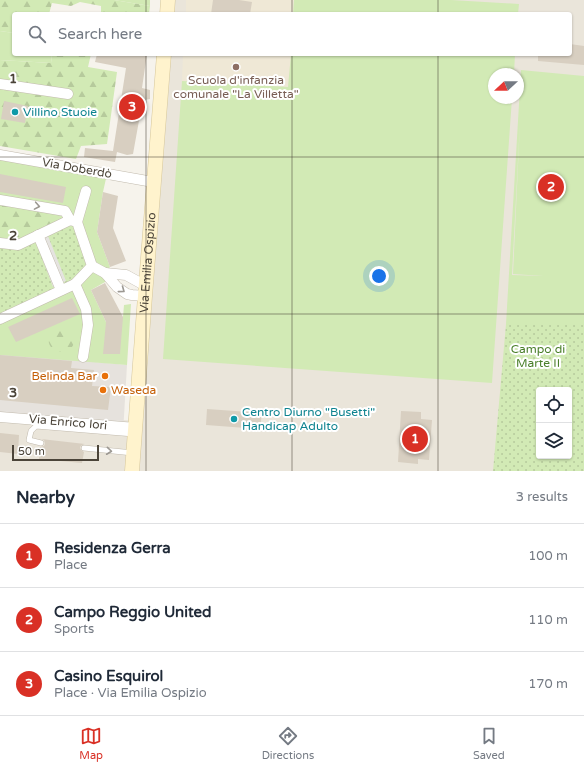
<!DOCTYPE html>
<html lang="en">
<head>
<meta charset="utf-8">
<style>
	body { margin:0; font-family:"Varela Round",sans-serif; background:#f2f2f3; color:#1f2937 }
	.controls { position:absolute; right:12px; bottom:12px; display:grid; overflow:hidden; border-radius:4px; box-shadow:0 1px 3px #0004 }
	.controls button { width:36px; height:36px; display:grid; place-items:center; padding:0; border:0; border-bottom:1px solid #e0e1e3; background:#fff; color:#1f2937; font:20px sans-serif }
	.compass { position:absolute; left:488px; top:68px; width:36px; height:36px; border-radius:50%; background:#fff; box-shadow:0 1px 3px #0004; rotate:248deg }
	.scale { position:absolute; left:12px; bottom:10px; width:87px; box-sizing:border-box; padding-left:4px; border:2px solid #4b4439; border-top:0; font-size:11px; line-height:14px; white-space:nowrap; color:#4b4439; -webkit-text-stroke:3px #fff; paint-order:stroke }
	.you { position:absolute; left:379px; top:276px; width:14px; height:14px; margin:-10px; border:3px solid #fff; border-radius:50%; background:#1a73e8; box-shadow:0 0 0 6px #1a73e833 }
	.badge { display:grid; place-items:center; width:26px; height:26px; border-radius:50%; background:#d93025; color:#fff; font-size:13px; font-weight:700 }
	.pin { position:absolute; translate:-50% -50%; border:2px solid #fff; box-shadow:0 1px 4px #0006 }
	.list { margin:0; padding:0; list-style:none }
	h2 { display:flex; justify-content:space-between; align-items:center; height:52px; margin:0; padding:0 16px; font-size:17px }
	h2 small { font-size:13px; font-weight:400; color:#747a83 }
	.list li { display:grid; grid-template-columns:26px 1fr auto; gap:12px; align-items:center; box-sizing:border-box; height:64px; padding:0 16px; border-top:1px solid #e0e1e3 }
	.list b { display:block; font-size:15px; white-space:nowrap }
	.list p { margin:0; font-size:13px; white-space:nowrap; color:#747a83 }
	.list em { font-size:13px; font-style:normal; color:#747a83 }
	.icon { flex:none; width:22px; height:22px; fill:none; stroke:currentColor; stroke-width:2; stroke-linecap:round; stroke-linejoin:round }
	.map { position:relative; flex:none; width:584px; height:471px; overflow:hidden }
	.search { position:absolute; background:#fff; box-shadow:0 1px 3px #0004; left:12px; right:12px; top:12px; height:44px; display:flex; align-items:center; gap:10px; box-sizing:border-box; padding:0 14px; border-radius:4px; color:#747a83; font-size:15px }
	.sheet { height:244px; background:#fff }
	nav { display:flex; justify-content:space-around; align-items:center; box-sizing:border-box; height:56px; border-top:1px solid #e0e1e3; background:#fff; font-size:11px; color:#747a83 }
	nav a { display:grid; justify-items:center; gap:2px }
	nav .on { color:#d93025 }
	.map>svg:first-child { display:block }
	.residential { fill:#eae5da; fill-rule:evenodd }
	.industrial { fill:#e6e2dd }
	.education { fill:#efe8d6 }
	.green { fill:#d2eab5; fill-rule:evenodd }
	.forest { fill:url(#forest-firs) }
	.park { fill:url(#park-dots); fill-rule:evenodd }
	.parking { fill:#e5e3e0 }
	.building { fill:#d8cfc1 }
	.lines { fill:none; stroke-linecap:round; stroke-linejoin:round }
	.lane-casing { stroke:#c2bbae; stroke-width:6 }
	.street-casing { stroke:#c2bbae; stroke-width:11 }
	.secondary-casing { stroke:#d6c79b; stroke-width:15 }
	.lane { stroke:#fff; stroke-width:5 }
	.street { stroke:#fff; stroke-width:10 }
	.secondary { stroke:#fff3cd; stroke-width:14 }
	.oneway { stroke:#9c9892 }
	.grid { fill:none; stroke:#4b4439; stroke-width:1; stroke-opacity:0.55 }
	.education-dot { fill:#8d6e63; stroke:#fff; stroke-width:1.5 }
	.culture-dot { fill:#0f9aa8; stroke:#fff; stroke-width:1.5 }
	.food-dot { fill:#e8710a; stroke:#fff; stroke-width:1.5 }
	.labels { text-anchor:middle; dominant-baseline:central; stroke-width:4; stroke-linejoin:round; paint-order:stroke }
	.education-label { font-size:12px; fill:#785e54; stroke:#fff }
	.culture-label { font-size:12px; fill:#0d838f; stroke:#fff; text-anchor:start }
	.street-label { font-size:12px; fill:#4b4439; stroke:#fff }
	.park-label { font-size:12px; fill:#4a7f2a; stroke:#fff }
	.food-label { font-size:12px; fill:#c56008; stroke:#fff; text-anchor:end }
	.grid-label { font-size:13px; text-anchor:middle; font-weight:bold; fill:#4b4439; stroke:#fff; stroke-width:4; stroke-linejoin:round; paint-order:stroke }
</style>
</head>
<body>
<div class="map">
<svg width="584" height="471" viewBox="0 0 584 471">
	<defs>
		<pattern id="forest-firs" width="22" height="20" patternUnits="userSpaceOnUse"><rect width="22" height="20" fill="#d2eab5"/><path d="M5 1l3.5 6h-7zM16 11l3.5 6h-7z" fill="#b6ca9c"/></pattern>
		<pattern id="park-dots" width="8" height="8" patternUnits="userSpaceOnUse"><rect width="8" height="8" fill="#d2eab5"/><path d="M2 2h.1M6 6h.1" fill="none" stroke="#b6ca9c" stroke-width="1.8" stroke-linecap="round"/></pattern>
	</defs>
	<rect width="100%" height="100%" fill="#f6f3ec"/>
	<!-- residential -->
	<path class="residential" d="M 174,0 L 584,0 L 584,471 L 0,471 L 0,414 L 143,421 L 146,369 L 155,257 L 170,54 L 570,54 L 570,14 L 173,14 ZM 494,74 L 518,74 L 518,98 L 494,98 ZM 539,390 L 569,390 L 569,456 L 539,456 Z"/>
	<!-- industrial -->
	<polygon class="industrial" points="0,353 127,365 123,433 0,420"/>
	<!-- education -->
	<g class="education">
		<polygon points="186,0 294,0 293,14 186,14"/>
		<polygon points="183,54 291,54 289,87 182,81"/>
	</g>
	<!-- green -->
	<g class="green">
		<polygon points="114,0 150,0 150,6"/>
		<polygon points="294,0 451,0 519,4 518,14 293,14"/>
		<polygon points="0,31 14,33 14,54 52,54 51,63 0,60"/>
		<polygon points="291,54 515,54 514,74 494,74 494,98 512,98 492,383 163,359 182,81 288,87"/>
		<path d="M 521,70 L 584,76 L 584,323 L 506,324 ZM 520,122 L 513,274 L 543,276 L 512,275 Z"/>
		<polygon points="0,155 107,174 103,192 97,232 110,267 105,273 105,282 91,290 106,322 123,317 124,305 131,304 127,365 0,355"/>
	</g>
	<!-- forest -->
	<g class="forest">
		<polygon points="0,0 114,0 150,6 149,14 101,14 101,6 80,2 71,6 52,3 49,14 14,14 14,33 0,31"/>
		<polygon points="52,54 91,54 88,67 117,72 107,144 81,146 76,159 0,146 0,60 51,63"/>
		<polygon points="0,205 48,214 51,223 17,241 0,239"/>
		<path d="M 62,328 C 65,329 69,330 71,331 C 81,341 69,356 57,351 C 49,348 48,342 48,334 L 55,330 Z"/>
	</g>
	<!-- park -->
	<g class="park">
		<polygon points="77,222 92,266 71,286 0,319 0,241 18,245"/>
		<path d="M 513,323 L 584,323 L 584,471 L 493,471 L 506,324 ZM 539,390 L 569,390 L 569,456 L 539,456 Z"/>
	</g>
	<!-- parking -->
	<polygon class="parking" points="46,231 66,281 53,287 34,237"/>
	<!-- building -->
	<g class="building">
		<polygon points="213,0 239,0 252,2 250,14 211,14"/>
		<polygon points="570,44 584,46 584,65 538,61 538,54 570,54"/>
		<polygon points="97,54 147,54 142,88 150,90 150,99 144,100 142,115 140,115 133,154 127,155 117,152 115,162 84,157 85,148 113,151 126,68 95,62"/>
		<polygon points="4,101 28,106 25,123 1,119"/>
		<polygon points="0,174 66,187 63,203 0,192"/>
		<polygon points="103,192 118,196 113,228 126,261 110,267 97,232"/>
		<polygon points="105,283 123,317 120,354 103,354 106,322 91,290"/>
		<polygon points="72,298 80,314 16,342 8,327"/>
		<polygon points="0,355 72,361 71,368 94,370 92,386 111,387 108,410 0,400"/>
		<polygon points="207,409 262,413 260,429 206,425"/>
		<polygon points="401,411 421,412 421,419 432,420 429,460 418,459 418,464 398,462"/>
		<polygon points="0,433 19,435 18,454 0,452"/>
		<polygon points="41,439 85,444 82,445 80,447 81,450 84,452 82,463 39,459 40,447 44,446 45,444 44,440"/>
	</g>
	<g class="lines">
		<!-- lane casing -->
		<g class="lane-casing">
			<g id="lane">
				<polyline points="41,443 29,440 31,431 36,426 134,434"/>
				<polyline points="84,448 133,453"/>
			</g>
		</g>
		<!-- street casing -->
		<g class="street-casing">
			<g id="street">
				<polyline points="0,84 68,94"/>
				<polyline points="0,155 153,182"/>
				<polyline points="0,200 65,211 70,220"/>
				<polyline points="77,222 86,191"/>
				<polyline points="38,235 61,290"/>
				<polyline points="0,243 18,245 70,220 77,222 92,266 75,284 0,319"/>
				<polyline points="92,266 105,273 117,287 127,294 132,295 145,296"/>
				<polyline points="105,273 126,275 146,286"/>
				<polyline points="75,284 86,309 88,325 83,357"/>
				<polyline points="0,417 136,428"/>
			</g>
		</g>
		<!-- secondary casing -->
		<g class="secondary-casing">
			<g id="secondary">
				<polyline points="167,14 168,0"/>
				<path id="s1" d="M 132,471 L 145,296 L 164,54"/>
			</g>
		</g>
		<!-- lane -->
		<use href="#lane" class="lane"/>
		<!-- street -->
		<use href="#street" class="street"/>
		<!-- secondary -->
		<use href="#secondary" class="secondary"/>
	</g>
	<!-- one-way arrows -->
	<defs><path id="oneway-chevron" d="M-2-3.5L2.5 0L-2 3.5" fill="none" stroke-width="1.6" stroke-linecap="round" stroke-linejoin="round"/></defs>
	<g class="oneway">
		<use href="#oneway-chevron" transform="translate(37 206) rotate(10)"/>
		<use href="#oneway-chevron" transform="translate(122 290) rotate(36)"/>
		<use href="#oneway-chevron" transform="translate(109 451) rotate(6)"/>
	</g>
	<!-- grid -->
	<path class="grid" d="M 146,0 L 146,14M 292,0 L 292,14M 438,0 L 438,14M 146,54 L 146,471M 292,54 L 292,471M 438,54 L 438,471M 0,157 L 584,157M 0,314 L 584,314"/>
	<!-- markers -->
	<circle class="education-dot" cx="236" cy="67" r="4"/>
	<g class="culture-dot">
		<circle cx="15" cy="112" r="4"/>
		<circle cx="234" cy="419" r="4"/>
	</g>
	<g class="food-dot">
		<circle cx="105" cy="376" r="4"/>
		<circle cx="103" cy="390" r="4"/>
	</g>
	<g class="labels">
		<!-- education labels -->
		<g class="education-label">
			<text x="236" y="80">Scuola d'infanzia<tspan x="236" dy="14">comunale "La Villetta"</tspan></text>
		</g>
		<!-- culture labels -->
		<g class="culture-label">
			<text x="23" y="112">Villino Stuoie</text>
			<text x="242" y="412">Centro Diurno "Busetti"<tspan x="242" dy="14">Handicap Adulto</tspan></text>
		</g>
		<!-- street labels -->
		<g class="street-label">
			<text transform="translate(77 168) rotate(10)">Via Doberdò</text>
			<text stroke="none"><textPath href="#s1" startOffset="209">Via Emilia Ospizio</textPath></text>
			<text transform="translate(68 422) rotate(5)">Via Enrico Iori</text>
		</g>
		<!-- park labels -->
		<g class="park-label">
			<text x="538" y="349">Campo di<tspan x="538" dy="14">Marte II</tspan></text>
		</g>
		<!-- food labels -->
		<g class="food-label">
			<text x="97" y="376">Belinda Bar</text>
			<text x="111" y="390" text-anchor="start">Waseda</text>
		</g>
	</g>
	<g class="grid-label">
		<text x="13" y="83">1</text>
		<text x="13" y="240">2</text>
		<text x="13" y="397">3</text>
	</g>
</svg>
<div class="controls">
<button><svg class="icon" aria-label="locate" viewBox="0 0 24 24"><circle cx="12" cy="12" r="6"/><path d="M12 2v4M12 18v4M2 12h4M18 12h4"/></svg></button>
<button><svg class="icon" aria-label="layers" viewBox="0 0 24 24"><path d="M12 4l9 5-9 5-9-5zM3 14l9 5 9-5"/></svg></button>
</div>
<svg class="compass" viewBox="-18 -18 36 36"><path d="M0-13l5 13h-10z" fill="#e53935"/><path d="M0 13l5-13h-10z" fill="#747a83"/></svg>
<div class="scale">50 m</div>
<div class="you"></div>
<div class="pin badge" style="left:415px;top:439px">1</div>
<div class="pin badge" style="left:551px;top:187px">2</div>
<div class="pin badge" style="left:132px;top:107px">3</div>
<div class="search"><svg class="icon" aria-label="search" viewBox="0 0 24 24"><circle cx="10" cy="10" r="6"/><path d="M15 15l6 6"/></svg>Search here</div>
</div>
<section class="sheet">
<h2>Nearby<small>3 results</small></h2>
<ul class="list">
<li><span class="badge">1</span><div><b>Residenza Gerra</b><p>Place</p></div><em>100 m</em></li>
<li><span class="badge">2</span><div><b>Campo Reggio United</b><p>Sports</p></div><em>110 m</em></li>
<li><span class="badge">3</span><div><b>Casino Esquirol</b><p>Place · Via Emilia Ospizio</p></div><em>170 m</em></li>
</ul>
</section>
<nav>
<a class="on"><svg class="icon" aria-label="map" viewBox="0 0 24 24"><path d="M3 6l6-2 6 2 6-2v14l-6 2-6-2-6 2zM9 4v14M15 6v14"/></svg>Map</a>
<a><svg class="icon" aria-label="directions" viewBox="0 0 24 24"><path d="M12 3l9 9-9 9-9-9zM9 14v-3h6M13 9l2 2-2 2"/></svg>Directions</a>
<a><svg class="icon" aria-label="saved" viewBox="0 0 24 24"><path d="M7 4h10v16l-5-4-5 4z"/></svg>Saved</a>
</nav>
</body>
</html>
